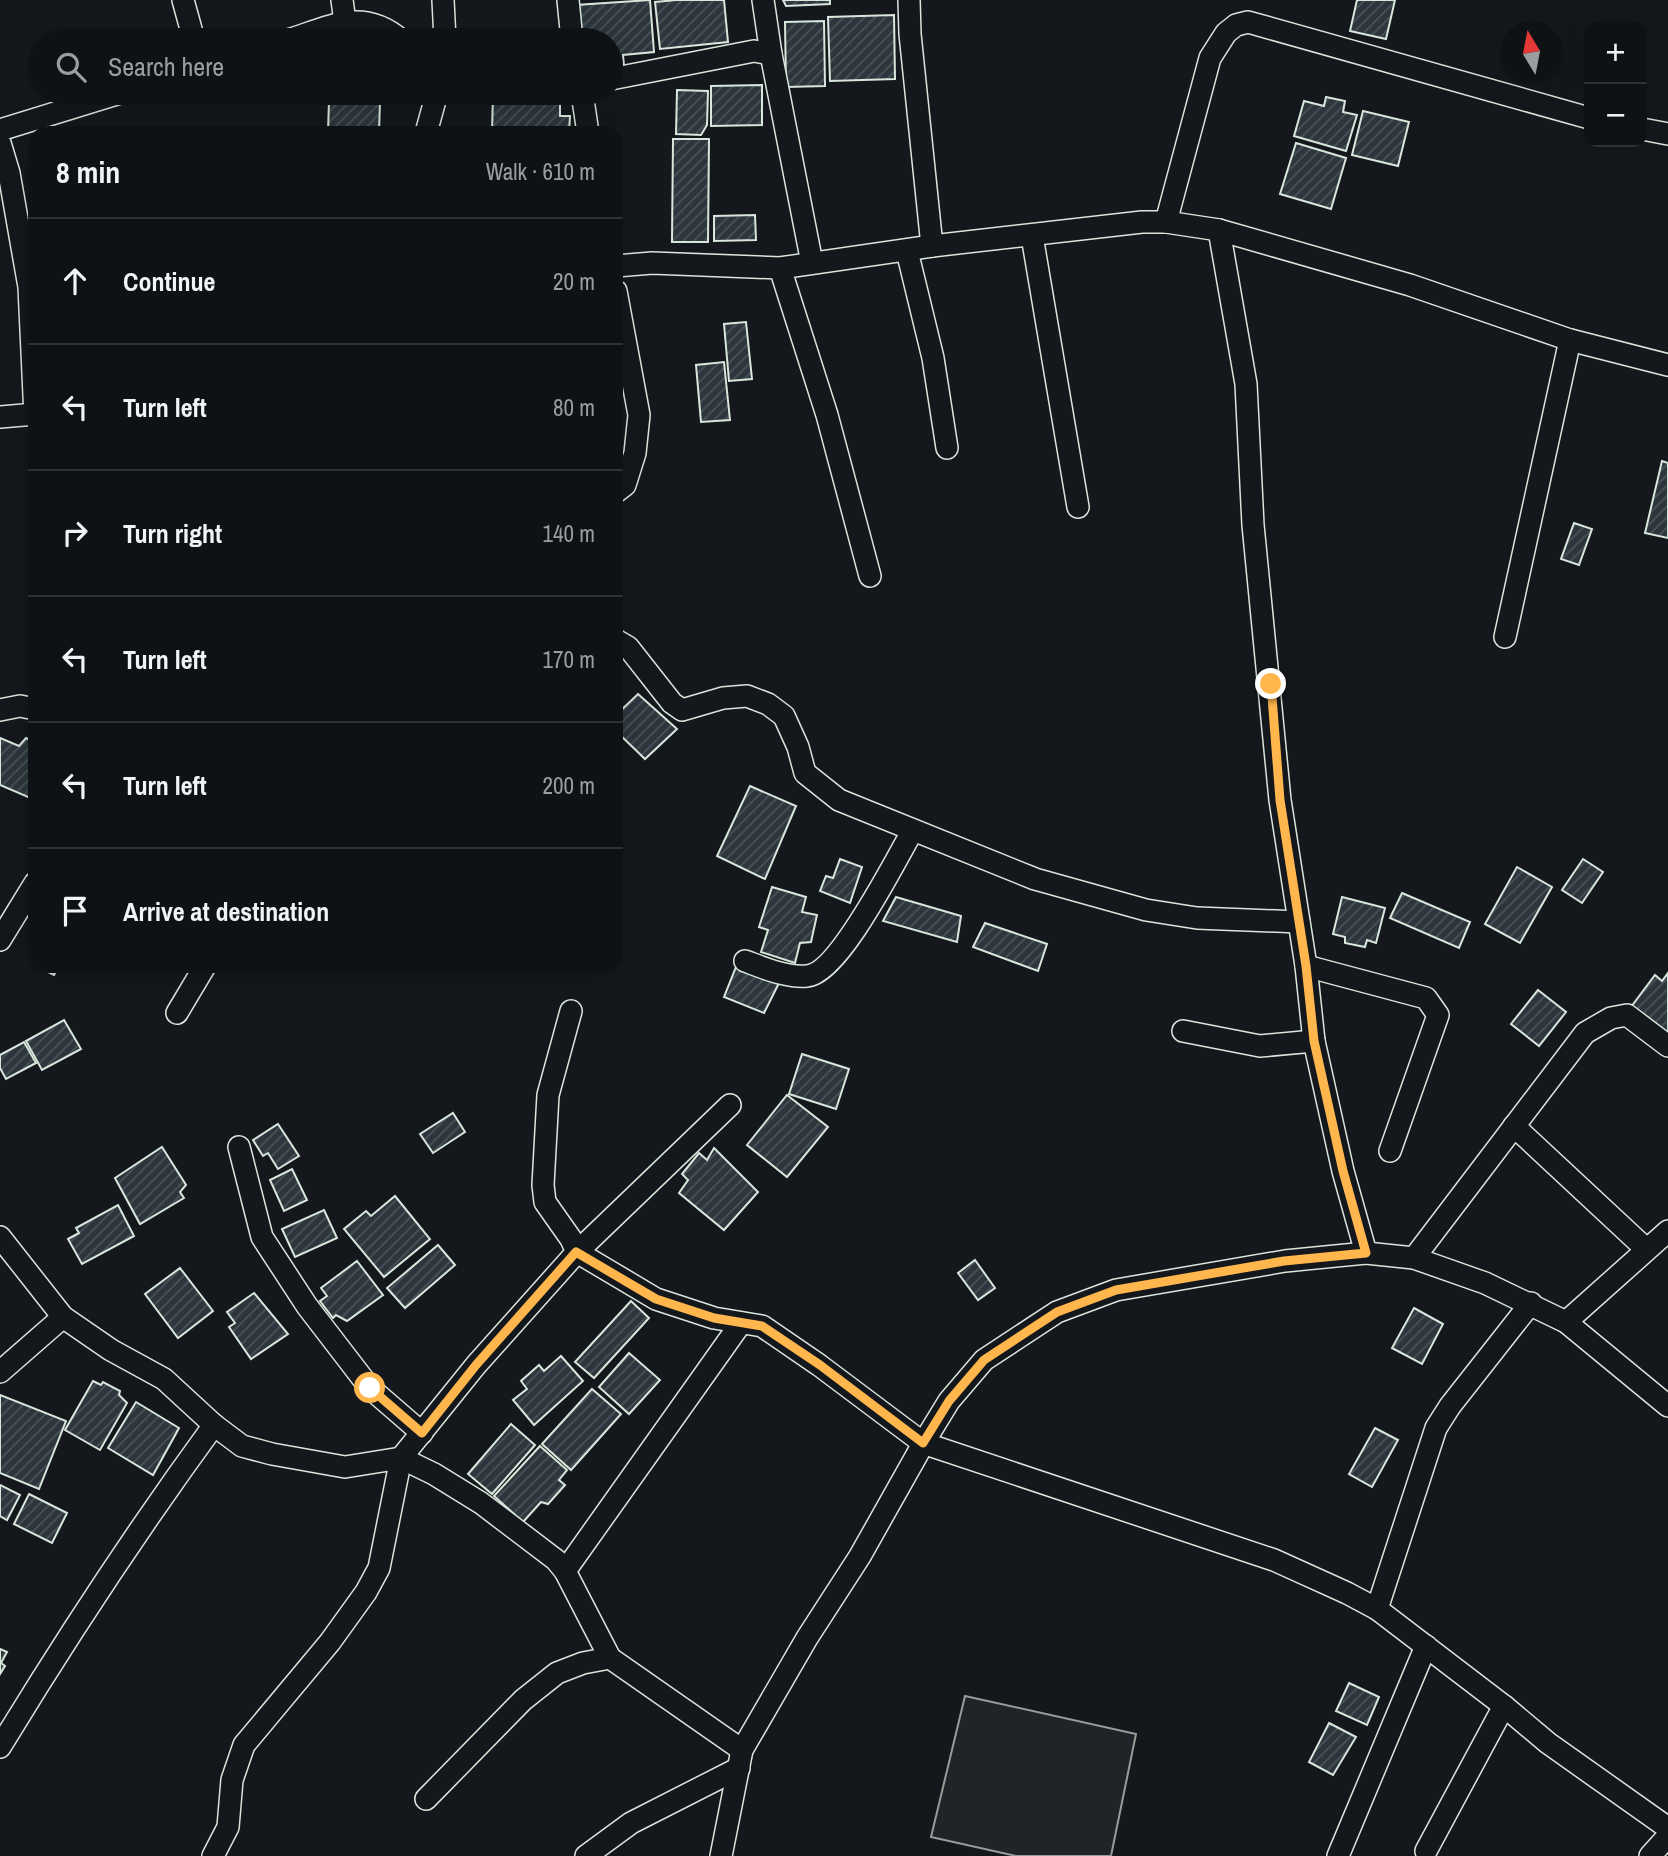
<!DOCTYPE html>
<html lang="en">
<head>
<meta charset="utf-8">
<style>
	body { margin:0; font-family:"Archivo Narrow",sans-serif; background:#181b1e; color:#f1f3f6 }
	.controls { position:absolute; right:21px; top:21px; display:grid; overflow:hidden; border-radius:14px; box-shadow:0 7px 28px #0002 }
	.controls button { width:63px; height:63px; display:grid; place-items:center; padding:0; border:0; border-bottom:2px solid #2f3234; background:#0f1215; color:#f1f3f6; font:35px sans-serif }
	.compass { position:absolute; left:1500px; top:21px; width:63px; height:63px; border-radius:50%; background:#0f1215; box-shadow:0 7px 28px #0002; rotate:350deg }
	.stop { position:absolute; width:21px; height:21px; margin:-16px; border:5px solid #ffb74d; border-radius:50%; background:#fff }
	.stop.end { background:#ffb74d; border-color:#fff; box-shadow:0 2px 7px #0008 }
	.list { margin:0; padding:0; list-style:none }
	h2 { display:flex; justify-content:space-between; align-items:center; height:91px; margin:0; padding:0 28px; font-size:30px }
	h2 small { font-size:23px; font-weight:400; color:#9b9ea0 }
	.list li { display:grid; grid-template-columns:46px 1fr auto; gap:21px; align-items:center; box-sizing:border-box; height:126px; padding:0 28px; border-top:2px solid #2f3234 }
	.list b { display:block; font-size:26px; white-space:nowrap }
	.list em { font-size:23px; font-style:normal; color:#9b9ea0 }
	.icon { flex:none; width:38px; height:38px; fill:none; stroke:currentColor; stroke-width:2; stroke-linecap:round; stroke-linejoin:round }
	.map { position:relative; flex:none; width:1668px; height:1856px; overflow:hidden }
	.search { position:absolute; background:#0f1215; box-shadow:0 7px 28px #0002; left:28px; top:28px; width:595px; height:77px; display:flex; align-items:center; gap:18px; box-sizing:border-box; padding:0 24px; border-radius:38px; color:#9b9ea0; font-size:26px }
	.panel { position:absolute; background:#0f1215; box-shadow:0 7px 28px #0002; left:28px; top:126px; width:595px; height:847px; border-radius:21px }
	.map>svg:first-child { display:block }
	.garden { fill:#202428; stroke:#939e99; stroke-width:2 }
	.building { fill:url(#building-hatch); stroke:#d8e6dc; stroke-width:2 }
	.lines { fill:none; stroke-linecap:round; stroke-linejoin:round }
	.minor-casing { stroke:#d8e6dc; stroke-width:24 }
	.minor { stroke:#14181c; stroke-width:21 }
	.route { stroke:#ffb74d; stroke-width:9 }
</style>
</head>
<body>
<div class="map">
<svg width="1668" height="1856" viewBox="0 0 1668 1856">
	<defs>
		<pattern id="building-hatch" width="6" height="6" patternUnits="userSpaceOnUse" patternTransform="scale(1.75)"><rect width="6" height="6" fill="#2c363c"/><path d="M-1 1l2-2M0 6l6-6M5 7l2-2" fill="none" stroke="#4a5358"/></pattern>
	</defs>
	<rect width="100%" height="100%" fill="#14181c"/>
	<!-- garden -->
	<polygon class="garden" points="965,1696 1136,1734 1111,1856 1016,1856 931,1837"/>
	<!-- building -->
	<g class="building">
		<polygon points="650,0 654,52 623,55 624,66 611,67 611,40 579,40 576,5"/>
		<polygon points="676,0 724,0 728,42 660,49 655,2"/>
		<polygon points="783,0 830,0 830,4 786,6"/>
		<polygon points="1357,0 1395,0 1386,39 1350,31"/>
		<polygon points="894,15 895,79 830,81 828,17"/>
		<polygon points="824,21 825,86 786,87 785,22"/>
		<polygon points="762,85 762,125 711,126 711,86"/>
		<polygon points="677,90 708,91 707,125 701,135 676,134"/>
		<polygon points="493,93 560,93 560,116 570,116 569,133 492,133"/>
		<polygon points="1326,97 1345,101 1343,112 1357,115 1346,151 1294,136 1304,101 1324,106"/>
		<polygon points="329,100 380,101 379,133 328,133"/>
		<polygon points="1363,111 1409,122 1398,166 1352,155"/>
		<polygon points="673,139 709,139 708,242 672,242"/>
		<polygon points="1296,143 1346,158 1331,209 1280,194"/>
		<polygon points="755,215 756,240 714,241 714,216"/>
		<polygon points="746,322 752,379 729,381 724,324"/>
		<polygon points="724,362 730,420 701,422 696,365"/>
		<polygon points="1662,461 1668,463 1668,538 1645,533"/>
		<polygon points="1574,523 1592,529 1579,565 1561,559"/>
		<polygon points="638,694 677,729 645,759 616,731 616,715"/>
		<polygon points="0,738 19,746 26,738 35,742 35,800 0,785"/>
		<polygon points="750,786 796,806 765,879 717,856"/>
		<polygon points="840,859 862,867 850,903 820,891 826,876 833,878"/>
		<polygon points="1583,859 1603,872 1582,903 1562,890"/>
		<polygon points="1517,867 1552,887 1520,943 1485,924"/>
		<polygon points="772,887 806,897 802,912 817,915 811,942 800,943 795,963 761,952 768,930 759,927"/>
		<polygon points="1402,893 1470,922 1459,948 1390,918"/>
		<polygon points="896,897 961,916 957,942 883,921"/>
		<polygon points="1342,897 1385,908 1376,943 1367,940 1365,947 1345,943 1345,937 1333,934"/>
		<polygon points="985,923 1047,944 1038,971 973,947"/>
		<polygon points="36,966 59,966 54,975"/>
		<polygon points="736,967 780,981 764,1013 724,997"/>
		<polygon points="1668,973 1668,1034 1631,1007 1655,975 1662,981"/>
		<polygon points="1538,990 1566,1012 1539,1046 1511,1024"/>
		<polygon points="64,1020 81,1049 42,1070 26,1041"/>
		<polygon points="24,1042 36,1063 6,1079 0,1068 0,1055"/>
		<polygon points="802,1054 849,1069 836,1109 789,1094"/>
		<polygon points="787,1095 828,1127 787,1177 747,1145"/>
		<polygon points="453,1113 465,1132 433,1153 420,1134"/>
		<polygon points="278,1124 299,1156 278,1169 268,1153 263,1156 253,1140"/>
		<polygon points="162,1147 186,1185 180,1192 184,1198 140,1224 115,1178"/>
		<polygon points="714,1148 758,1192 724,1230 679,1193 688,1180 682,1174 699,1153 707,1160"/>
		<polygon points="292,1169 307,1200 284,1211 270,1180"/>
		<polygon points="395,1196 430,1239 384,1277 344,1229 366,1211 371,1216"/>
		<polygon points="118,1205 134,1236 82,1264 68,1239 79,1233 76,1228"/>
		<polygon points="324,1210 337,1238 295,1257 282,1229"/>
		<polygon points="438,1245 455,1265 405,1308 387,1288"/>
		<polygon points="975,1260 995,1288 978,1300 958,1273"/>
		<polygon points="357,1261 383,1295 347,1321 336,1315 333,1318 320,1301 327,1296 321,1288"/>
		<polygon points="180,1268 213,1311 178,1338 145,1294"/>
		<polygon points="254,1293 288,1334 251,1359 229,1327 235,1323 227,1312"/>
		<polygon points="631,1301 649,1318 594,1378 575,1362"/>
		<polygon points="1414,1308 1443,1324 1422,1364 1392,1348"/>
		<polygon points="629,1353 660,1380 629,1414 599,1387"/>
		<polygon points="561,1356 583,1381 534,1425 513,1400 527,1389 521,1381 539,1365 544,1371"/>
		<polygon points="93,1381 101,1385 103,1382 120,1391 119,1395 127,1403 100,1450 65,1430"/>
		<polygon points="592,1389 621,1414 571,1470 542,1444"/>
		<polygon points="0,1395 66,1421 39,1489 0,1473"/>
		<polygon points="136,1402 179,1428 153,1475 108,1448"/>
		<polygon points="511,1424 535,1445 492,1494 468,1474"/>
		<polygon points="1375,1428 1398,1440 1372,1487 1349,1474"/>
		<polygon points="540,1446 567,1470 559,1480 565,1485 548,1504 541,1502 523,1522 494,1496"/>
		<polygon points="0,1485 20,1495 7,1520 0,1516"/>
		<polygon points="29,1494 67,1513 52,1543 14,1524"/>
		<polygon points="0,1649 7,1652 1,1663 5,1666 0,1674"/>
		<polygon points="1349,1683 1379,1697 1367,1725 1336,1711"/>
		<polygon points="1329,1723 1356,1737 1333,1775 1309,1762"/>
	</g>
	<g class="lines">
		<!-- minor casing -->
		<g class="minor-casing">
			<g id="minor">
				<polyline points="183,0 194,40"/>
				<polyline points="342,0 345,22"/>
				<polyline points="443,0 445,40"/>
				<polyline points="568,0 572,40"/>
				<polyline points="763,0 771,54 812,263"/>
				<polyline points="909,0 910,34 932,246"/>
				<path d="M 288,40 C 329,27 363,7 401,40"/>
				<polyline points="611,79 754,51 771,54"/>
				<polyline points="582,93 588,133"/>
				<polyline points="1642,129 1668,134"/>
				<polyline points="0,130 120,93"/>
				<polyline points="426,133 437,93"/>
				<polyline points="0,143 9,173 29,287 35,417"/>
				<polyline points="1166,222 1210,58 1226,33 1236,25 1248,22 1589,118"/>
				<polyline points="1219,230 1246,384 1253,525 1280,800 1306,966 1314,1041 1343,1171 1366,1253"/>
				<polyline points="1032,236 1078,507"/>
				<polyline points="907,251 933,358 947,448"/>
				<polyline points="616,266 652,263 780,268 932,246 1142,222 1166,222 1219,230 1410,285 1570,340 1668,365"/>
				<polyline points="780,268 827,415 870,576"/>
				<polyline points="616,291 639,415 635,453 625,485 616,492"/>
				<polyline points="0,417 35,414"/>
				<polyline points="1505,637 1570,340"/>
				<polyline points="616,640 628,647 672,703 682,710 723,698 747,696 768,704 784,716 798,747 805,773 839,800 1035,879 1146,910 1197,918 1299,922"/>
				<polyline points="0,710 20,706 35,709"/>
				<polyline points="0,940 35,883"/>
				<path d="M 745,961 C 764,968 787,978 807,976 C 839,974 896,859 913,830"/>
				<polyline points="1306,966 1426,998 1438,1015 1390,1151"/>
				<polyline points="177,1013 205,966"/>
				<polyline points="1183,1031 1260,1046 1314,1041"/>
				<polyline points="730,1105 577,1252 656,1299 714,1318 762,1326 819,1365 923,1443 1274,1560 1347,1593 1377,1609 1504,1706 1548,1743 1668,1828"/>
				<polyline points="1514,1126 1646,1249"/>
				<polyline points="239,1147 262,1237 307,1306 370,1388 422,1433"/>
				<polyline points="0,1237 63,1317 111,1350 164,1379 214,1425 242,1446 272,1454 345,1467 401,1458 434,1474 481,1503 556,1560 565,1571 610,1658 742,1750"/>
				<polyline points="1414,1258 1585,1033 1611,1018 1627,1015 1668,1046"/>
				<polyline points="1566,1322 1668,1231"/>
				<polyline points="0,1372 63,1317"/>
				<polyline points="565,1571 741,1323"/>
				<polyline points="1377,1609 1436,1428 1450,1406 1531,1303"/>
				<path d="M 0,1747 C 67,1637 138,1529 214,1425"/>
				<polyline points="426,1799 523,1700 557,1673 583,1663 610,1658"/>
				<polyline points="1426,1851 1504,1706"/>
				<polyline points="213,1856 228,1827 232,1780 244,1745 330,1642 366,1592 379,1568 401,1458 476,1365 577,1252 571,1239 545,1202 543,1185 548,1095 571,1011"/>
				<polyline points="586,1856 631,1823 739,1768"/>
				<polyline points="721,1856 742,1750 807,1638 860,1556 927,1437 949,1401 984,1360 1057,1312 1116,1290 1285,1261 1366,1253 1414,1258 1485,1283 1566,1322 1668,1406"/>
				<polyline points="1338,1856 1426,1646"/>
				<polyline points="1650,1856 1668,1836"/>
			</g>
		</g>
		<!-- minor -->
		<use href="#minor" class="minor"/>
	</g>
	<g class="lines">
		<!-- route -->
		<polyline class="route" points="370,1388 422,1433 476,1365 576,1252 656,1299 714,1318 762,1326 820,1365 923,1443 949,1401 984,1360 1057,1312 1116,1290 1284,1261 1366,1253 1343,1171 1314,1041 1306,966 1280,800 1271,684"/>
	</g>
</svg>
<div class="controls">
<button>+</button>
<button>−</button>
</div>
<svg class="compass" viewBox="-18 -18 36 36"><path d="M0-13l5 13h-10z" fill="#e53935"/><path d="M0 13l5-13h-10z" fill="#9b9ea0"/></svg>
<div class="stop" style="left:370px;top:1388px"></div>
<div class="stop end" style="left:1271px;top:684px"></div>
<div class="search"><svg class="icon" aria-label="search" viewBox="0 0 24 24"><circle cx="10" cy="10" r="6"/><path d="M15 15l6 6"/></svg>Search here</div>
<section class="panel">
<h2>8 min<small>Walk · 610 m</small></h2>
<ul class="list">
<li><svg class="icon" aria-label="ahead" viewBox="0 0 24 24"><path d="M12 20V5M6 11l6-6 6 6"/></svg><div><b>Continue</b></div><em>20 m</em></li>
<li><svg class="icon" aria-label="left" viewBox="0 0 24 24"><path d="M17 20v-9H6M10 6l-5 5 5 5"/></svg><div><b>Turn left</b></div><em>80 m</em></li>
<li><svg class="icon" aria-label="right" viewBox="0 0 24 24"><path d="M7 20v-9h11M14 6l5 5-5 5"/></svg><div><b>Turn right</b></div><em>140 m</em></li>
<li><svg class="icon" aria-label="left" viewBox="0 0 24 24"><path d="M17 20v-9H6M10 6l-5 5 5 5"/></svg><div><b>Turn left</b></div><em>170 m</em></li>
<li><svg class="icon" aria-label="left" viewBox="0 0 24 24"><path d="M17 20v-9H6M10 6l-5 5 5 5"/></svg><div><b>Turn left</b></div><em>200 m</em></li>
<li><svg class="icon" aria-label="arrive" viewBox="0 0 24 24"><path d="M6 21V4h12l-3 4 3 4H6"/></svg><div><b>Arrive at destination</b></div></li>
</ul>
</section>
</div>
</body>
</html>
